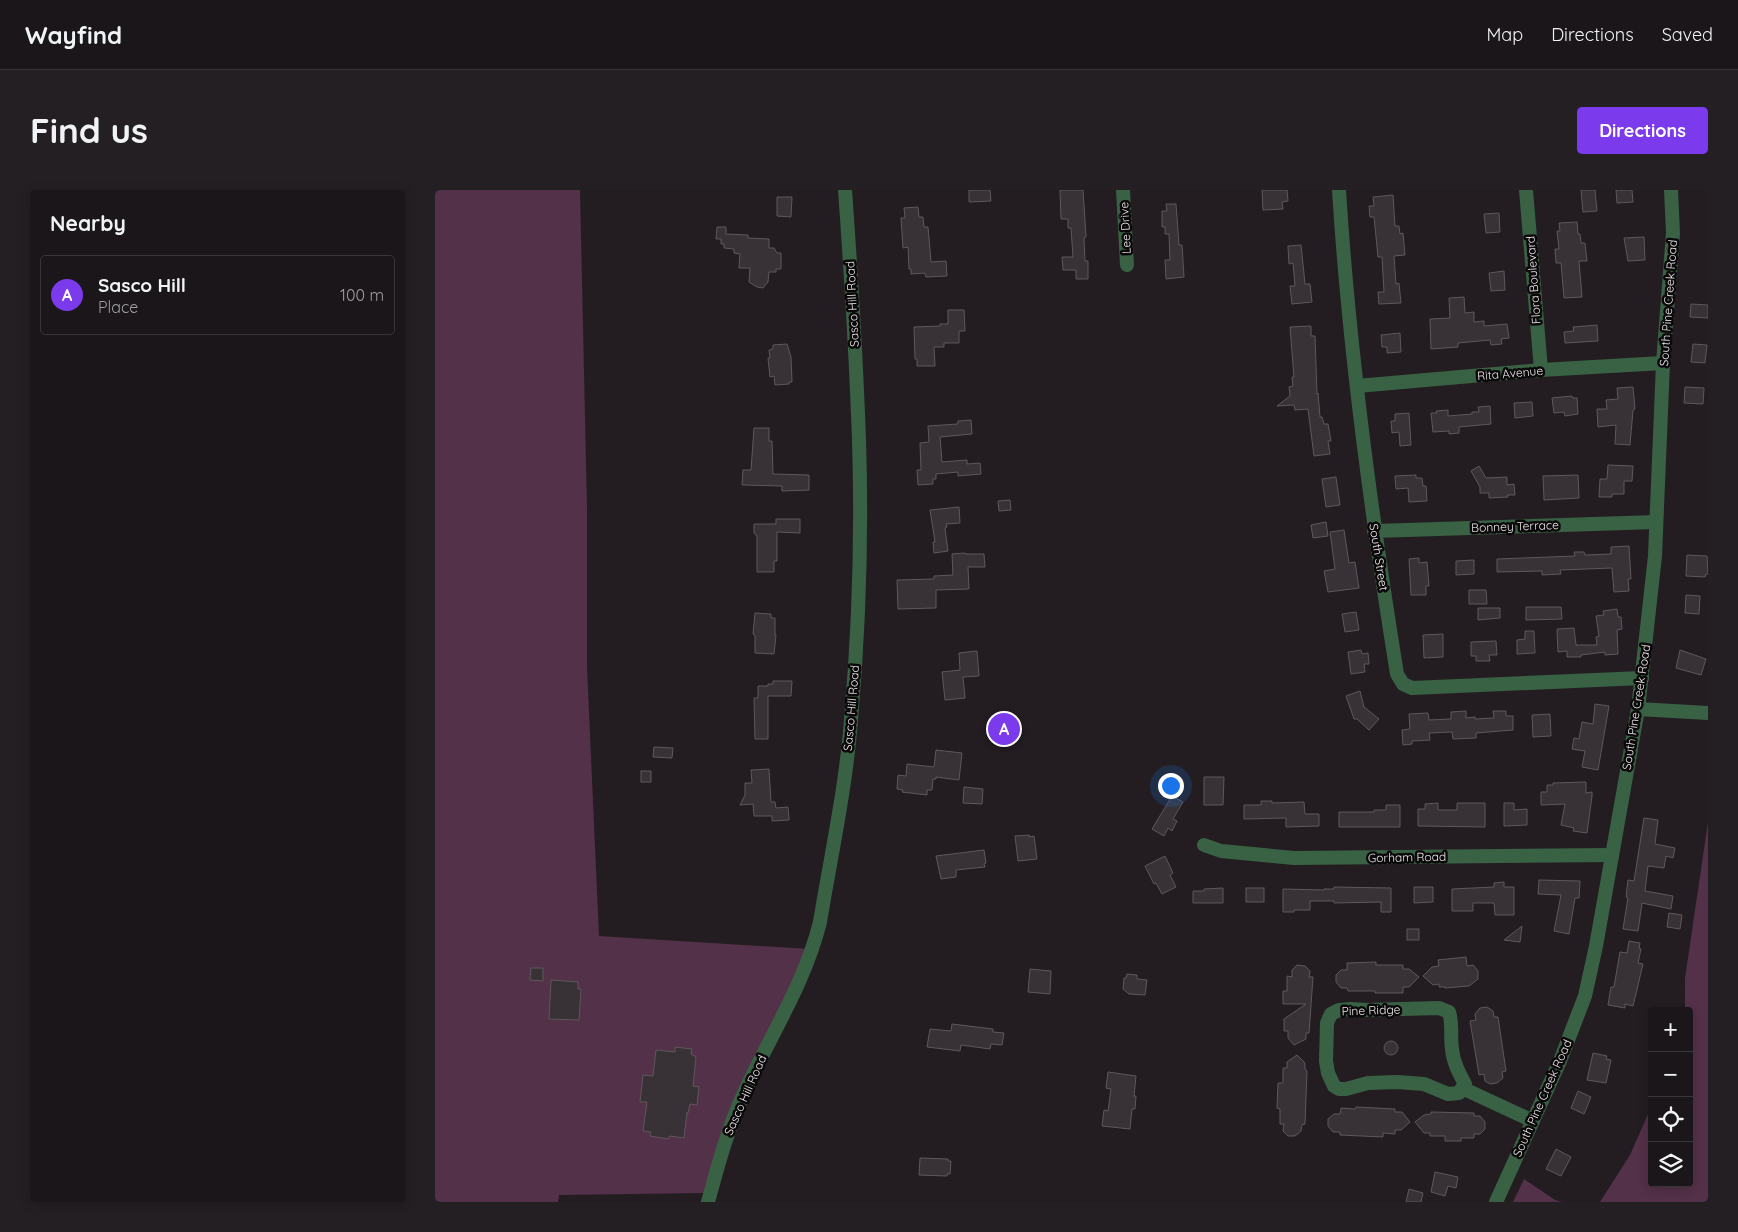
<!DOCTYPE html>
<html lang="en">
<head>
<meta charset="utf-8">
<style>
	body { margin:0; font-family:Quicksand,sans-serif; background:#231f22; color:#f1f3f6 }
	.controls { position:absolute; right:15px; bottom:15px; display:grid; overflow:hidden; border-radius:5px; box-shadow:0 2px 12px #0003 }
	.controls button { width:45px; height:45px; display:grid; place-items:center; padding:0; border:0; border-bottom:1px solid #383538; background:#1a1619; color:#f1f3f6; font:25px sans-serif }
	.you { position:absolute; left:735px; top:595px; width:18px; height:18px; margin:-12px; border:4px solid #fff; border-radius:50%; background:#1a73e8; box-shadow:0 0 0 8px #1a73e833 }
	.badge { display:grid; place-items:center; width:32px; height:32px; border-radius:50%; background:#7c3aed; color:#fff; font-size:16px; font-weight:700 }
	.pin { position:absolute; translate:-50% -50%; border:2px solid #fff; box-shadow:0 1px 5px #0006 }
	.list { margin:0; padding:0; list-style:none }
	h2 { display:flex; justify-content:space-between; align-items:center; height:65px; margin:0; padding:0 20px; font-size:21px }
	h2 small { font-size:16px; font-weight:400; color:#9f9fa2 }
	.list li { display:grid; grid-template-columns:32px 1fr auto; gap:15px; align-items:center; box-sizing:border-box; height:80px; margin:0 10px 10px; padding:0 10px; border:1px solid #383538; border-radius:5px }
	.list b { display:block; font-size:19px; white-space:nowrap }
	.list p { margin:0; font-size:16px; white-space:nowrap; color:#9f9fa2 }
	.list em { font-size:16px; font-style:normal; color:#9f9fa2 }
	.icon { flex:none; width:28px; height:28px; fill:none; stroke:currentColor; stroke-width:2; stroke-linecap:round; stroke-linejoin:round }
	.map { position:relative; flex:none; width:1273px; height:1012px; overflow:hidden; border-radius:5px }
	header { display:flex; align-items:center; gap:30px; box-sizing:border-box; height:70px; padding:0 25px; background:#1a1619; border-bottom:1px solid #383538 }
	header strong { font-size:24px }
	nav { display:flex; gap:28px; margin-inline-start:auto; font-size:18px }
	.intro { display:flex; align-items:center; justify-content:space-between; box-sizing:border-box; height:120px; padding:0 30px }
	h1 { margin:0; font-size:35px }
	.button { padding:12px 22px; border-radius:5px; background:#7c3aed; color:#fff; font-size:18px; font-weight:700 }
	main { display:flex; gap:30px; padding:0 30px }
	aside { flex:1; background:#1a1619; border-radius:5px; box-shadow:0 2px 12px #0003 }
	.map>svg:first-child { display:block }
	.green { fill:#533148 }
	.building { fill:#383236; stroke:#5e575b }
	.lines { fill:none; stroke-linecap:round; stroke-linejoin:round }
	.street { stroke:#396244; stroke-width:14 }
	.labels { text-anchor:middle; dominant-baseline:central; stroke-width:5; stroke-linejoin:round; paint-order:stroke }
	.street-label { font-size:12px; fill:#ede9eb; stroke:#0b080a }
</style>
</head>
<body>
<header>
<strong>Wayfind</strong>
<nav><a>Map</a><a>Directions</a><a>Saved</a></nav>
</header>
<div class="intro"><h1>Find us</h1><a class="button">Directions</a></div>
<main>
<aside>
<h2>Nearby<small></small></h2>
<ul class="list">
<li><span class="badge">A</span><div><b>Sasco Hill</b><p>Place</p></div><em>100 m</em></li>
</ul>
</aside>
<div class="map">
<svg width="1273" height="1012" viewBox="0 0 1273 1012">
	<rect width="100%" height="100%" fill="#231d21"/>
	<!-- green -->
	<g class="green">
		<polygon points="0,0 145,0 152,318 152,477 164,746 374,759 270,1003 124,1005 123,1012 0,1012"/>
		<polygon points="1273,632 1273,1012 1165,1012 1195,965 1217,915 1217,993 1254,993 1254,821 1250,821 1250,788"/>
		<polygon points="1089,989 1120,1010 1127,1012 1078,1012"/>
	</g>
	<!-- building -->
	<g class="building">
		<polygon points="534,0 555,0 556,11 534,12"/>
		<polygon points="625,0 648,0 651,47 649,48 650,71 653,71 653,89 641,89 641,80 628,80 627,67 638,67 636,38 633,38 633,29 626,29"/>
		<polygon points="827,0 852,0 853,11 847,12 848,19 828,20"/>
		<polygon points="1146,0 1160,0 1162,21 1148,22"/>
		<polygon points="1181,0 1197,0 1198,12 1182,13"/>
		<polygon points="958,5 960,36 964,36 965,44 968,43 970,65 959,66 961,94 964,93 966,113 944,114 943,102 949,102 947,67 943,67 939,27 935,27 934,16 939,16 938,7"/>
		<polygon points="342,7 357,7 356,27 342,26"/>
		<polygon points="731,14 741,14 744,55 747,55 749,87 731,89 730,70 735,70 734,44 730,44 730,37 727,37 727,21 732,21"/>
		<polygon points="483,17 484,27 488,27 489,37 493,37 496,72 511,71 512,86 491,87 490,83 476,84 476,79 474,79 473,57 468,58 466,28 470,28 469,18"/>
		<polygon points="1064,23 1065,42 1051,43 1049,24"/>
		<polygon points="1142,32 1143,44 1145,44 1146,53 1150,53 1152,71 1144,71 1147,107 1129,108 1126,73 1121,73 1120,59 1124,59 1122,41 1125,41 1124,33"/>
		<polygon points="282,37 291,37 291,44 313,45 313,48 334,49 334,58 339,58 342,63 346,63 346,79 341,79 341,82 334,82 333,92 328,98 322,97 314,92 315,78 304,78 305,64 299,63 299,59 289,58 289,54 286,54 286,49 281,49"/>
		<polygon points="1209,47 1210,70 1193,71 1189,48"/>
		<polygon points="866,55 870,94 875,94 877,112 857,114 855,96 860,96 858,73 854,74 853,56"/>
		<polygon points="1069,81 1070,100 1056,101 1054,83"/>
		<polygon points="1029,107 1030,123 1039,122 1039,132 1049,131 1049,136 1072,134 1074,148 1066,149 1067,154 1056,155 1055,150 1023,153 1023,157 996,159 995,129 1015,128 1014,108"/>
		<polygon points="1256,114 1273,115 1273,128 1255,127"/>
		<polygon points="513,120 529,120 530,141 524,141 524,153 509,153 509,157 499,157 500,176 482,176 482,169 480,169 479,137 505,136 505,134 513,134"/>
		<polygon points="1162,135 1163,151 1130,153 1129,142 1139,141 1138,137"/>
		<polygon points="876,136 876,146 880,146 882,204 883,203 885,227 887,227 889,234 893,234 896,251 893,251 895,264 879,266 873,219 860,220 859,215 842,216 855,206 854,197 858,196 857,187 859,187 855,137"/>
		<polygon points="965,143 966,162 952,163 952,157 947,157 946,145"/>
		<polygon points="352,154 356,167 357,192 354,192 354,194 340,195 339,186 335,187 333,168 335,168 334,160 338,159 338,155"/>
		<polygon points="1258,154 1272,155 1270,173 1256,172"/>
		<polygon points="1198,197 1200,219 1198,220 1195,255 1180,254 1181,235 1163,237 1162,219 1172,219 1171,210 1183,209 1182,198"/>
		<polygon points="1250,197 1269,198 1268,214 1249,213"/>
		<polygon points="1137,206 1138,208 1142,208 1143,224 1130,226 1129,222 1119,223 1117,208"/>
		<polygon points="1097,212 1098,226 1080,228 1079,213"/>
		<polygon points="1055,216 1056,234 1024,237 1024,243 1014,244 1014,241 998,242 996,223 1002,223 1001,221 1013,220 1013,226 1037,224 1037,222 1044,222 1043,217"/>
		<polygon points="974,223 976,255 965,256 964,242 957,243 956,231 960,231 960,224"/>
		<polygon points="536,230 537,244 505,247 507,272 532,270 532,274 545,273 546,284 523,286 523,282 501,284 501,289 498,289 498,294 483,295 482,280 486,280 485,253 494,252 493,236 523,234 523,231"/>
		<polygon points="319,238 334,238 334,251 337,251 338,284 374,285 374,300 347,301 347,296 307,295 308,280 316,280"/>
		<polygon points="1173,275 1198,276 1197,291 1189,291 1189,304 1177,304 1177,307 1164,307 1165,289 1172,289"/>
		<polygon points="1044,276 1051,288 1072,287 1072,295 1079,294 1080,305 1072,305 1073,307 1054,308 1054,303 1045,303 1045,297 1036,281"/>
		<polygon points="981,285 981,288 987,288 988,296 991,296 992,311 974,312 973,298 961,299 960,286"/>
		<polygon points="1143,285 1144,308 1109,310 1108,286"/>
		<polygon points="901,287 905,315 891,317 887,289"/>
		<polygon points="575,310 576,320 564,321 563,311"/>
		<polygon points="524,317 525,333 511,334 512,337 510,338 513,361 499,363 498,352 500,352 495,320"/>
		<polygon points="341,329 365,329 365,343 342,342 342,371 339,371 339,382 322,382 322,346 319,343 319,334 341,334"/>
		<polygon points="891,332 893,346 878,348 876,335"/>
		<polygon points="909,340 914,373 920,372 924,398 893,402 889,381 900,379 895,342"/>
		<polygon points="1194,356 1196,389 1193,389 1194,401 1179,402 1177,378 1125,380 1126,384 1107,385 1107,381 1062,382 1062,369 1140,366 1139,362 1149,362 1150,365 1176,364 1176,357"/>
		<polygon points="530,363 531,364 549,364 550,377 533,377 534,399 501,400 501,418 463,419 462,390 499,389 499,386 518,385 517,364"/>
		<polygon points="1252,365 1272,366 1273,384 1271,384 1270,387 1251,386"/>
		<polygon points="984,368 984,373 992,372 994,396 991,396 991,405 976,405 974,369"/>
		<polygon points="1039,370 1039,384 1021,385 1021,371"/>
		<polygon points="1034,400 1051,400 1052,414 1034,414"/>
		<polygon points="1251,405 1265,406 1264,424 1250,423"/>
		<polygon points="1091,417 1126,417 1127,429 1091,430"/>
		<polygon points="1043,418 1065,418 1065,428 1043,430"/>
		<polygon points="1182,419 1183,427 1186,427 1187,439 1182,440 1183,464 1170,465 1170,462 1146,465 1146,467 1132,467 1132,461 1123,462 1122,439 1139,438 1141,455 1162,455 1161,447 1164,446 1161,426 1169,425 1168,421"/>
		<polygon points="921,422 924,440 910,442 907,424"/>
		<polygon points="320,423 336,424 336,428 340,428 340,445 341,445 339,464 320,463 320,446 318,444"/>
		<polygon points="1090,441 1099,441 1100,463 1082,464 1082,450 1090,449"/>
		<polygon points="1008,444 1008,467 989,468 988,445"/>
		<polygon points="1061,451 1062,465 1054,465 1055,471 1041,471 1041,466 1036,466 1036,452"/>
		<polygon points="926,460 927,464 933,463 934,474 929,474 930,482 916,484 913,462"/>
		<polygon points="1245,460 1271,469 1266,485 1241,478"/>
		<polygon points="542,461 544,486 528,487 530,508 510,510 507,482 525,480 524,463"/>
		<polygon points="338,491 357,491 356,506 333,506 333,549 320,549 319,508 323,508 323,496 333,496 333,494 338,494"/>
		<polygon points="925,501 929,517 944,529 934,540 922,529 919,529 911,506"/>
		<polygon points="1160,514 1174,516 1163,580 1147,577 1150,561 1137,559 1139,548 1144,549 1147,532 1158,534"/>
		<polygon points="1031,521 1031,528 1040,527 1040,529 1059,528 1058,521 1071,521 1071,526 1078,526 1078,540 1041,543 1041,548 1018,549 1017,542 994,543 995,550 977,551 977,554 968,555 967,540 975,539 974,524 993,523 994,530 1016,529 1016,522"/>
		<polygon points="1115,524 1116,546 1098,547 1097,525"/>
		<polygon points="219,557 238,558 237,568 218,567"/>
		<polygon points="501,560 527,563 524,590 501,587 501,589 498,589 497,600 492,600 492,605 467,602 468,600 462,599 463,585 471,586 472,574 499,577"/>
		<polygon points="334,579 336,612 340,612 341,618 353,617 354,630 337,631 337,626 319,626 318,614 305,615 310,605 310,593 317,593 316,580"/>
		<rect x="206" y="581" width="10" height="11"/>
		<polygon points="769,587 789,587 788,615 769,615"/>
		<polygon points="1151,592 1151,603 1157,602 1157,606 1152,643 1138,641 1139,638 1126,635 1130,614 1106,615 1106,602 1112,602 1112,595 1118,595 1118,593"/>
		<polygon points="529,597 548,599 547,614 528,613"/>
		<polygon points="737,606 748,612 738,629 742,631 737,641 733,638 729,646 717,639"/>
		<polygon points="826,611 837,611 837,613 869,612 870,624 884,624 884,636 851,637 851,628 809,629 809,615 826,615"/>
		<polygon points="1003,613 1003,620 1022,620 1022,613 1050,613 1050,637 983,636 983,619 990,619 990,614"/>
		<polygon points="1069,613 1079,613 1079,620 1092,619 1092,635 1069,636"/>
		<polygon points="951,615 965,615 965,637 904,637 904,622 939,622 939,620 951,620"/>
		<polygon points="1209,628 1223,630 1220,654 1240,658 1238,668 1231,666 1229,678 1213,676 1210,701 1238,706 1236,719 1207,713 1203,741 1188,739 1193,708 1191,707 1193,690 1199,691"/>
		<polygon points="594,645 594,647 599,646 602,669 583,671 580,646"/>
		<polygon points="549,660 551,673 549,674 550,677 521,680 521,687 506,689 501,666"/>
		<polygon points="730,666 738,683 735,685 741,697 727,704 721,693 719,694 710,676"/>
		<polygon points="1104,690 1145,691 1144,708 1140,708 1134,744 1119,741 1126,705 1103,704"/>
		<polygon points="1069,692 1069,697 1079,697 1079,725 1060,725 1059,713 1038,713 1038,721 1017,721 1017,699 1059,697 1059,693"/>
		<polygon points="899,697 956,698 956,722 946,722 946,712 899,713 899,711 875,711 875,720 859,720 859,722 848,722 848,699 889,700 889,699 899,699"/>
		<polygon points="979,697 998,697 998,712 979,713"/>
		<polygon points="788,698 788,713 758,713 758,701 769,701 769,699"/>
		<rect x="811" y="698" width="18" height="14"/>
		<polygon points="1234,723 1247,725 1245,739 1232,737"/>
		<polygon points="1087,736 1085,752 1069,750"/>
		<rect x="972" y="739" width="12" height="11"/>
		<polygon points="1194,751 1205,753 1204,758 1206,759 1203,773 1208,774 1198,816 1190,814 1190,818 1173,815 1176,797 1179,797 1185,762 1192,763"/>
		<polygon points="1031,767 1032,776 1038,775 1043,781 1043,789 1034,796 1010,798 1010,797 1004,797 1004,794 998,795 988,786 997,777 1004,776 1003,770"/>
		<polygon points="941,772 941,775 968,775 968,779 974,779 984,787 974,797 968,797 968,803 940,803 940,801 913,801 912,798 906,798 901,792 901,785 906,780 912,780 912,773"/>
		<polygon points="862,775 870,776 875,781 874,787 878,787 874,843 871,843 871,849 859,855 853,848 853,841 849,841 849,829 871,814 848,814 848,801 852,801 852,786 857,787 857,780"/>
		<polygon points="96,778 108,778 108,791 95,790"/>
		<polygon points="595,779 616,781 615,804 593,802"/>
		<polygon points="692,784 702,785 702,789 712,790 710,805 694,804 688,799 689,788 691,788"/>
		<polygon points="116,790 143,792 143,799 146,799 144,830 114,829"/>
		<polygon points="1052,817 1058,821 1059,827 1063,827 1071,881 1067,882 1068,888 1062,893 1055,894 1050,891 1049,884 1044,885 1035,831 1041,830 1040,824 1045,818"/>
		<polygon points="517,834 558,839 558,842 569,843 567,855 556,854 555,859 526,855 525,861 492,857 495,839 516,841"/>
		<circle cx="956" cy="858" r="7"/>
		<polygon points="240,857 257,859 256,864 261,867 258,896 264,897 262,915 255,914 253,923 252,922 249,948 235,946 233,949 215,946 216,942 208,941 212,912 205,912 208,885 218,886 221,860 240,862"/>
		<polygon points="1158,863 1172,866 1171,869 1176,870 1171,893 1152,890"/>
		<polygon points="862,865 870,873 870,879 872,881 870,934 867,935 866,941 860,946 853,946 848,941 849,934 845,934 845,919 842,918 843,893 848,893 848,878 852,878 852,872"/>
		<polygon points="673,882 701,886 699,906 701,906 700,919 697,919 695,939 667,936 669,920 673,921 676,899 671,898"/>
		<polygon points="1143,901 1156,907 1149,924 1136,918"/>
		<polygon points="921,917 960,919 960,922 967,922 975,932 966,940 960,940 960,944 948,943 948,947 905,945 905,942 898,942 893,936 893,929 899,924 905,924 906,918 920,919"/>
		<polygon points="996,922 1039,923 1039,926 1045,926 1050,932 1050,939 1045,944 1039,944 1039,948 1026,948 1026,951 1010,951 1010,946 995,946 995,943 989,943 980,932 989,925 996,924"/>
		<polygon points="1121,959 1136,967 1126,986 1111,979"/>
		<polygon points="485,968 513,969 513,971 516,971 515,984 512,984 512,986 484,985"/>
		<polygon points="1000,982 1023,987 1021,998 1013,996 1010,1006 996,1002"/>
		<polygon points="974,999 988,1003 986,1012 971,1012"/>
	</g>
	<g class="lines">
		<!-- street -->
		<g class="street">
			<polyline points="688,0 692,75"/>
			<path d="M 904,0 C 914,162 936,323 962,484 L 968,494 L 977,498 L 1207,488"/>
			<polyline points="1091,0 1106,180"/>
			<polyline points="922,196 1106,180 1228,173"/>
			<polyline points="939,341 1221,332"/>
			<polyline points="1203,519 1273,523"/>
			<polyline points="769,655 786,661 859,668 1177,665"/>
			<path d="M 1004,818 L 1014,822 C 1018,834 1015,846 1017,859 C 1018,872 1024,883 1030,894 L 1024,903 L 1013,904 L 989,894 L 962,892 L 933,893 L 911,899 L 904,899 L 899,896 L 893,883 L 891,871 L 892,833 L 896,824 L 904,820 L 916,819 L 931,820 Z"/>
			<polyline points="1027,898 1098,931"/>
			<path d="M 273,1012 C 283,975 293,938 309,903 C 335,846 370,793 385,732 C 396,665 411,597 416,530 C 424,437 427,343 424,250 C 421,166 416,83 410,0"/>
			<polyline points="1061,1012 1125,871 1150,806 1161,756 1203,519 1220,366 1228,173 1238,43 1236,0"/>
		</g>
	</g>
	<g class="labels">
		<!-- street labels -->
		<g class="street-label">
			<text transform="translate(690 38) rotate(-93)">Lee Drive</text>
			<text transform="translate(1098 90) rotate(-94)">Flora Boulevard</text>
			<text transform="translate(1233 113) rotate(-86)">South Pine Creek Road</text>
			<text transform="translate(417 114) rotate(-93)">Sasco Hill Road</text>
			<text transform="translate(1075 183) rotate(-5)">Rita Avenue</text>
			<text transform="translate(1080 336) rotate(-2)">Bonney Terrace</text>
			<text transform="translate(944 367) rotate(81)">South Street</text>
			<text transform="translate(1201 517) rotate(-81)">South Pine Creek Road</text>
			<text transform="translate(416 518) rotate(-85)">Sasco Hill Road</text>
			<text transform="translate(972 667) rotate(-1)">Gorham Road</text>
			<text transform="translate(936 820) rotate(-2)">Pine Ridge</text>
			<text transform="translate(310 905) rotate(-66)">Sasco Hill Road</text>
			<text transform="translate(1107 908) rotate(-66)">South Pine Creek Road</text>
		</g>
	</g>
</svg>
<div class="controls">
<button>+</button>
<button>−</button>
<button><svg class="icon" aria-label="locate" viewBox="0 0 24 24"><circle cx="12" cy="12" r="6"/><path d="M12 2v4M12 18v4M2 12h4M18 12h4"/></svg></button>
<button><svg class="icon" aria-label="layers" viewBox="0 0 24 24"><path d="M12 4l9 5-9 5-9-5zM3 14l9 5 9-5"/></svg></button>
</div>
<div class="you"></div>
<div class="pin badge" style="left:569px;top:539px">A</div>
</div>
</main>
</body>
</html>
